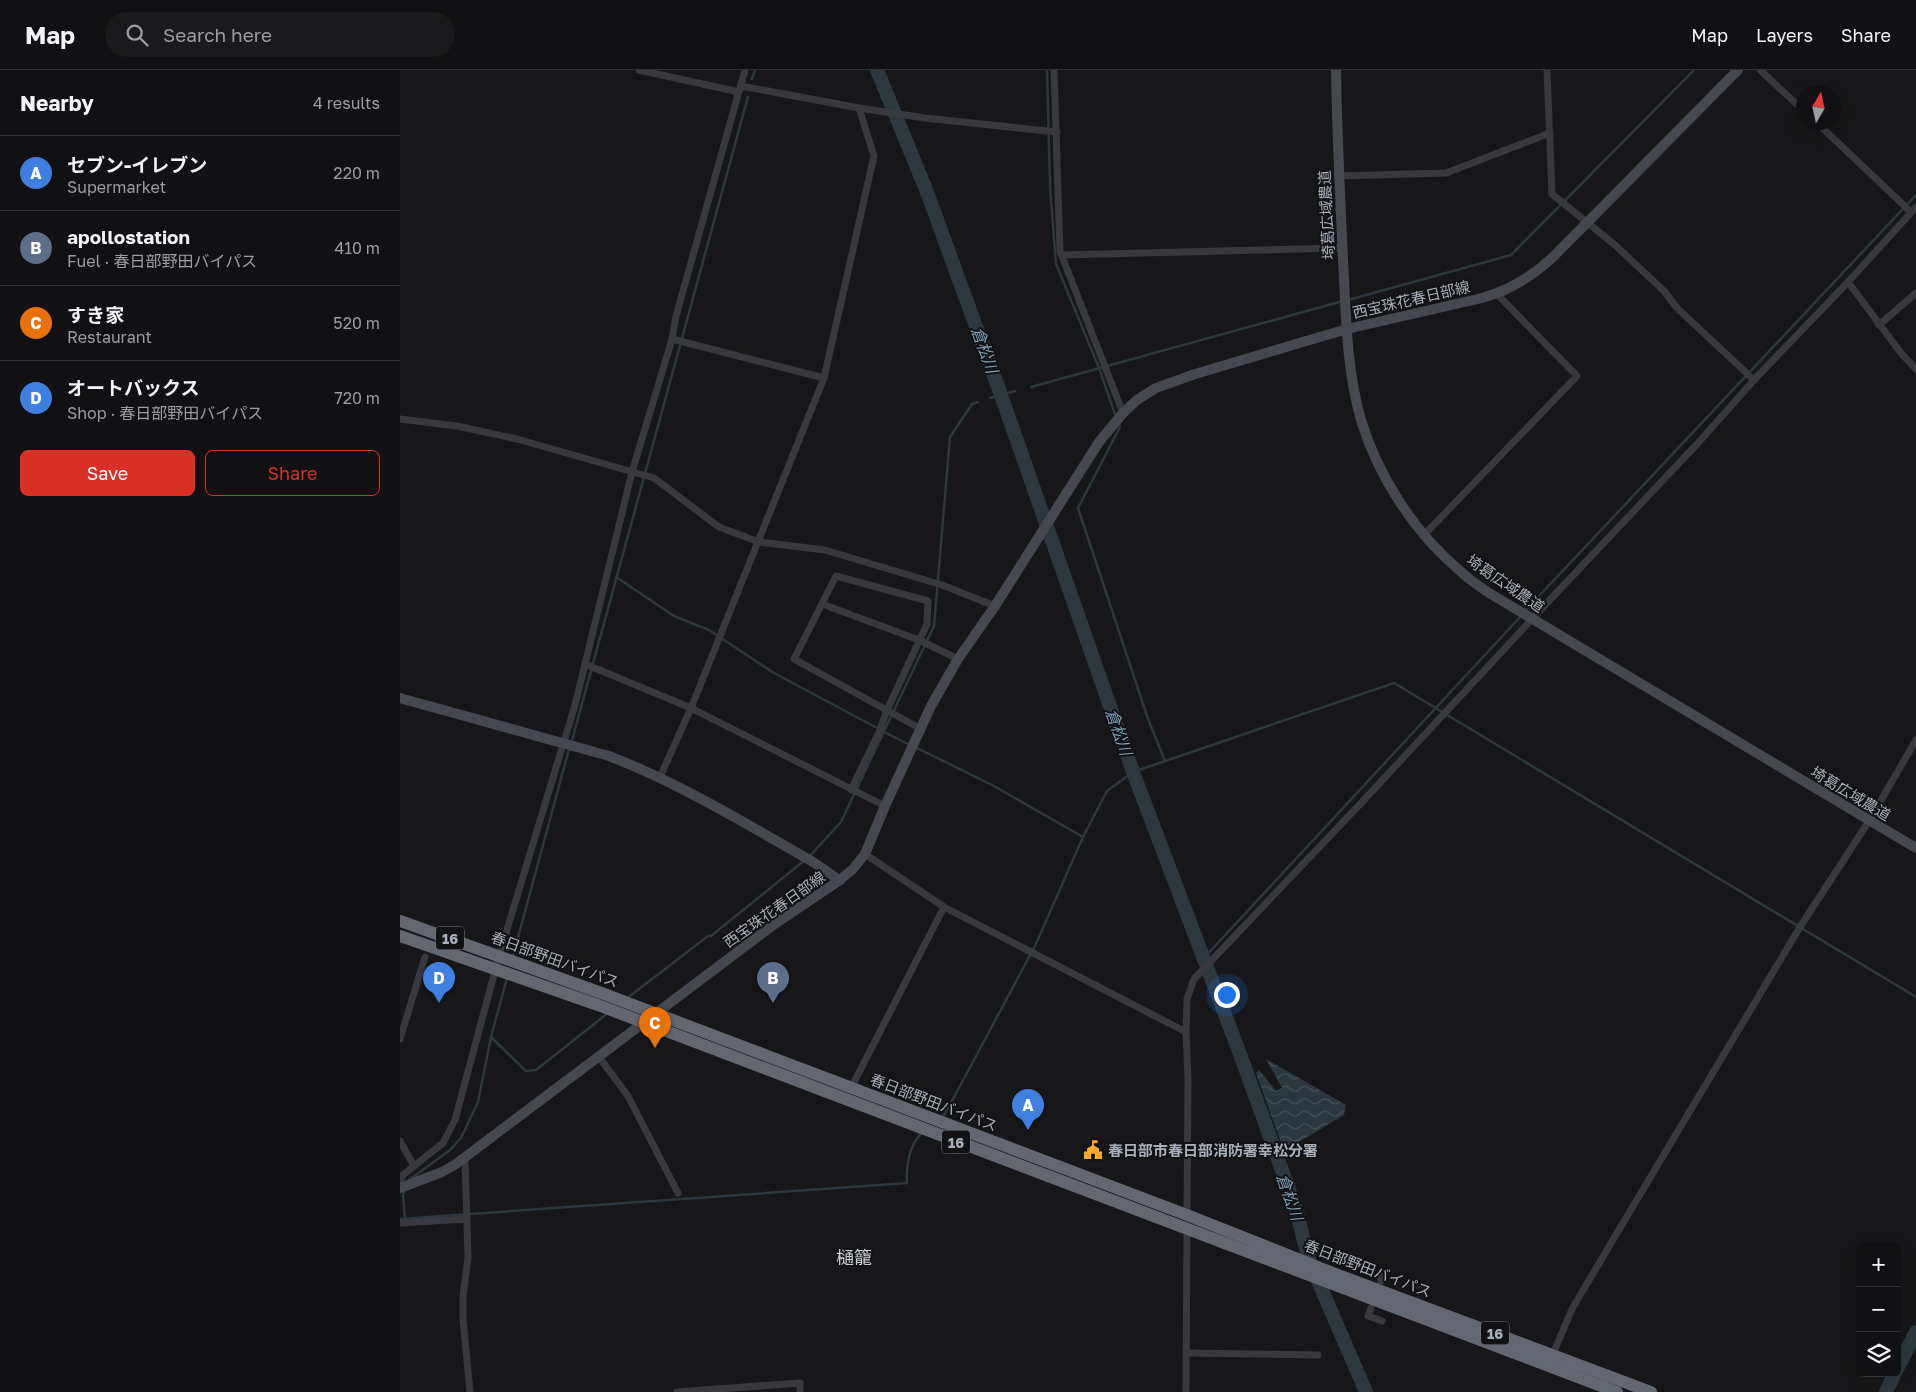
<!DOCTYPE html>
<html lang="en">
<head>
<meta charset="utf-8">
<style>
	body { margin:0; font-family:"Golos Text","Noto Sans JP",sans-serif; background:#1a1a1c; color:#f1f3f6 }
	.controls { position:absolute; right:15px; bottom:15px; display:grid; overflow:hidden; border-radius:8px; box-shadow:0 5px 20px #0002 }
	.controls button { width:45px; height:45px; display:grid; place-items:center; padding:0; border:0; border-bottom:1px solid #303133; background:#111113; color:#f1f3f6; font:25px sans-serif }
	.compass { position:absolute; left:1396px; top:15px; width:45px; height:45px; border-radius:50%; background:#111113; box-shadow:0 5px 20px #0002; rotate:9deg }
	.you { position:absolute; left:826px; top:924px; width:18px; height:18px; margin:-12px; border:4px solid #fff; border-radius:50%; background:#1a73e8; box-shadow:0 0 0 8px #1a73e833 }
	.badge { display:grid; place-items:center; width:32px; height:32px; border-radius:50%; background:#d93025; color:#fff; font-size:16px; font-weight:700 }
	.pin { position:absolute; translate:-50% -41px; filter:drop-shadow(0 1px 2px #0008) }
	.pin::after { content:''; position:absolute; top:26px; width:18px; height:15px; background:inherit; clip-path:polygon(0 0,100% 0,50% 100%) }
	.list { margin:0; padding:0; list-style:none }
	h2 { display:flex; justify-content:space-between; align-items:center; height:65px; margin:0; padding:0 20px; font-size:21px }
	h2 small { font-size:16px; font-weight:400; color:#9c9da0 }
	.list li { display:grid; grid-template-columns:32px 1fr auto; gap:15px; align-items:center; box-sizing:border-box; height:75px; padding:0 20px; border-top:1px solid #303133 }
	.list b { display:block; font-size:19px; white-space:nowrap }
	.list p { margin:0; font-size:16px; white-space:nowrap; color:#9c9da0 }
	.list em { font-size:16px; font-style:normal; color:#9c9da0 }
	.actions { display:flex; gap:10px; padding:15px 20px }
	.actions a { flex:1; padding:11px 0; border:1px solid #d93025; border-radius:8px; text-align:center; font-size:18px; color:#d93025 }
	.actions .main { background:#d93025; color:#fff }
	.icon { flex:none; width:28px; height:28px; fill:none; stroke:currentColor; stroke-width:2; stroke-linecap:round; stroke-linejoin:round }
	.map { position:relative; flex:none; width:1516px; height:1322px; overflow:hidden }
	header { display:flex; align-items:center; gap:30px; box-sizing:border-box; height:70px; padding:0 25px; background:#111113; border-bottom:1px solid #303133 }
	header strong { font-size:24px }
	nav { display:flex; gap:28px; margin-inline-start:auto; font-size:18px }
	.search { width:350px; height:45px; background:#1a1a1c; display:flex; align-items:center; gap:12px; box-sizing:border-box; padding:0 18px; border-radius:28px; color:#9c9da0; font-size:19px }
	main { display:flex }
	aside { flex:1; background:#111113 }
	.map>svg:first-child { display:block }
	.water { fill:url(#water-waves) }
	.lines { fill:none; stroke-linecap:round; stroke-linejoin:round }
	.stream { stroke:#2c373e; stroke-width:2.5 }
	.river { stroke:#2c373e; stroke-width:14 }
	.street { stroke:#38393f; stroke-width:7 }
	.secondary { stroke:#46484f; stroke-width:10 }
	.highway { stroke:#636770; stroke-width:12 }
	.labels { text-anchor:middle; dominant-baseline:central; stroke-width:4; stroke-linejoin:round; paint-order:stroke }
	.shield { fill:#121214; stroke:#7b8088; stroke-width:1 }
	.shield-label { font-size:14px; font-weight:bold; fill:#a8afba }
	.street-label { font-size:15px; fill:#a8afba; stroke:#121214 }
	.poi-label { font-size:15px; font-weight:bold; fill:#a8afba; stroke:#121214; text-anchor:start }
	.water-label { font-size:16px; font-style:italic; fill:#7da0b7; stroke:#121214 }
	.quarter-label { font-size:18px; fill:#caced6; stroke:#121214 }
</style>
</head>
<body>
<header>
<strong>Map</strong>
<div class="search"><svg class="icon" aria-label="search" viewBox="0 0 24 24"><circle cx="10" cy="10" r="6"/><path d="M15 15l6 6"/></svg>Search here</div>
<nav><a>Map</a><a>Layers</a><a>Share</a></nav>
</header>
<main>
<aside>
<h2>Nearby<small>4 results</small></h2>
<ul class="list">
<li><span class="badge" style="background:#3f7fe0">A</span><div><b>セブン-イレブン</b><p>Supermarket</p></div><em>220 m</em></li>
<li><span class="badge" style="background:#5c6f8a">B</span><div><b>apollostation</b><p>Fuel · 春日部野田バイパス</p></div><em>410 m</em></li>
<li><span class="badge" style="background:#e8710a">C</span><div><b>すき家</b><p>Restaurant</p></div><em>520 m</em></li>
<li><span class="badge" style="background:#3f7fe0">D</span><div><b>オートバックス</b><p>Shop · 春日部野田バイパス</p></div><em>720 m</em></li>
</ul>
<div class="actions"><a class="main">Save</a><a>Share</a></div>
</aside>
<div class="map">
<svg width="1516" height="1322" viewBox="0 0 1516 1322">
	<defs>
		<pattern id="water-waves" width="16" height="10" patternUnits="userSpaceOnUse" patternTransform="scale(1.25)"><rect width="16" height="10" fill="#2c373e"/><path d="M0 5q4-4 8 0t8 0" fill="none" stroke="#485158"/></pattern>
	</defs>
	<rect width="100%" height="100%" fill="#171719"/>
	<!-- water -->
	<polygon class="water" points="866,989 946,1035 944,1045 884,1081 856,1003 859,1000 876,1021 882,1018"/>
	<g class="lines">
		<!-- stream -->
		<g class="stream">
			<polyline points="647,0 650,117 656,194 699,298 716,347"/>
			<polyline points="352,9 355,0"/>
			<polyline points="948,230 1111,185 1294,0"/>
			<polyline points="631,317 943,231"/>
			<polyline points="590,328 615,321"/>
			<polyline points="719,354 720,357 678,438 748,649 765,691"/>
			<polyline points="216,507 274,546 309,560 374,603 479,659"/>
			<polyline points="1125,541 1516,125"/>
			<polyline points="484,662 510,675"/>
			<polyline points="171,674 348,27"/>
			<polyline points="515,677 592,715 683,767"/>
			<polyline points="409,787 441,752 534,556 550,367 572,334 578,332"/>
			<polyline points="113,886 169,679"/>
			<polyline points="803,889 1122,545"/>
			<polyline points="226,929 308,866 311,866 405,790"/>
			<polyline points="91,967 126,1001 136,1000 208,943"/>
			<polyline points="541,1047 545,1044 635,876 683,767 707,721 733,702 994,613 1516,927"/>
			<polyline points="9,1110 50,1080 61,1068 78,1032 91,967 107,908"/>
			<polyline points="5,1120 3,1125 5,1149"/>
			<path d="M 0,1149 L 507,1113 C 506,1097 509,1074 522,1063"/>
		</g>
		<!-- river -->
		<g class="river">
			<polyline points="477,0 527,122 601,325 733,702 840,984 895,1136 909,1190 966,1322"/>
			<polyline points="1497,1299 1516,1262"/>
			<polyline points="1486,1322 1495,1303"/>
		</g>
		<!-- street -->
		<g class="street">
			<polyline points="239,0 339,22"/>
			<polyline points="654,0 660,181 723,343"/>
			<polyline points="1147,0 1152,124 1215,175 1264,221 1277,238 1354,310"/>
			<polyline points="1360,0 1404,41"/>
			<polyline points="341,16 459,38 525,48 657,62"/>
			<polyline points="1416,52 1511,142"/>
			<polyline points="938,106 1046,103 1150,63"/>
			<polyline points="662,185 943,178"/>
			<polyline points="1448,212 1501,283 1516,299"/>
			<polyline points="1479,255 1516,223"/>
			<polyline points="272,269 424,308"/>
			<polyline points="0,349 57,356 117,369 254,408 319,457 359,472 425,480 542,515 595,536"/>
			<polyline points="1024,465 1177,306 1097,224"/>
			<polyline points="422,534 519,570 558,589"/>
			<polyline points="185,594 291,638 485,736"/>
			<polyline points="260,707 291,638 424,308 474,86 459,38"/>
			<polyline points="451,720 480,660 487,640 527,554 528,531 436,506 394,589 521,659"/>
			<polyline points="465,784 544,837 786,962"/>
			<polyline points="0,969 25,887"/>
			<polyline points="199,987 228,1026 278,1123"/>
			<polyline points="451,1018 544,837"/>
			<polyline points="0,1071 14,1096"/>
			<polyline points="65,1087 68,1187 63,1227 63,1249 70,1322"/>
			<polyline points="0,1113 3,1105 43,1073 55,1050 99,886 175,635 232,402 272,269 276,246 345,0"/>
			<polyline points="787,1147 788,1009 786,962 787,929 794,909 963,731 1146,534 1299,372 1354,310 1448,212 1516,137"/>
			<polyline points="0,1153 67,1149"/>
			<polyline points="981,1203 981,1211"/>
			<polyline points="971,1238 968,1246 982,1251"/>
			<polyline points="787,1283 918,1285"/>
			<polyline points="1153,1284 1172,1239 1220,1158 1400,857 1469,751 1516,670"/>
			<polyline points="277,1322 400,1313 400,1322"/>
			<polyline points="786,1322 787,1158"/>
		</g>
		<!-- secondary -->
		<g class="secondary">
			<path d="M 936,0 C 937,63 940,126 943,189 C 946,242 946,298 961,350 C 978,406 1014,462 1059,500 C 1068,509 1079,516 1089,523 L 1516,778"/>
			<path d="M 0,628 L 209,686 C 279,713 343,752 408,789 C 419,795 429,804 440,810"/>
			<path d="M 0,1118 L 42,1102 L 56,1094 L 376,853 L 440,810 L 453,799 L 465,784 L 485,736 L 531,636 L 558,589 L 595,536 L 699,372 L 723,343 L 737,330 L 756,318 L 795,304 L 947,259 L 1082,228 C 1110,220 1132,207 1153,187 L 1338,0"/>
		</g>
		<!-- highway -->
		<g class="highway">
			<polyline points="0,851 204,924 787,1145 938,1205 1251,1322"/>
			<polyline points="0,866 198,935 1217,1322"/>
		</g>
	</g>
	<!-- icons -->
	<defs>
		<g id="civic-bare" transform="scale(1.5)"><path d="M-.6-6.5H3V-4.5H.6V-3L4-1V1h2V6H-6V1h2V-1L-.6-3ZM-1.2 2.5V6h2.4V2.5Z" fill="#fea92a" stroke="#121214" stroke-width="2.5" paint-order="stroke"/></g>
	</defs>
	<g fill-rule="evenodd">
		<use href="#civic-bare" x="693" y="1080"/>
	</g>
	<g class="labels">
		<!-- shield labels -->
		<g class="shield">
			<rect x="36" y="856.5" width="28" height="23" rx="4"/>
			<rect x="542" y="1060.5" width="28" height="23" rx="4"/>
			<rect x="1081" y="1251.5" width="28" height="23" rx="4"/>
		</g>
		<g class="shield-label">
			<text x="50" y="868">16</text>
			<text x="556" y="1072">16</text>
			<text x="1095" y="1263">16</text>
		</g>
		<!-- street labels -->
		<g class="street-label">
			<text transform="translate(926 145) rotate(-93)">埼葛広域農道</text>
			<text transform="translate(1011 229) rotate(-13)">西宝珠花春日部線</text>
			<text transform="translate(1106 513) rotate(34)">埼葛広域農道</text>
			<text transform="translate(1451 723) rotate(31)">埼葛広域農道</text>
			<text transform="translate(374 839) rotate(-35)">西宝珠花春日部線</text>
			<text transform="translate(155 889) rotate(20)">春日部野田バイパス</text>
			<text transform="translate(534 1032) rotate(21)">春日部野田バイパス</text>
			<text transform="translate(968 1198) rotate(21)">春日部野田バイパス</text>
		</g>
		<!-- poi labels -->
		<g class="poi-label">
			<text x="708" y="1080">春日部市春日部消防署幸松分署</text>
		</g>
		<!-- water labels -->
		<g class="water-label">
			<text transform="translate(585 280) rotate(70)">倉松川</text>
			<text transform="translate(719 662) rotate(71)">倉松川</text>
			<text transform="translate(890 1127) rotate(71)">倉松川</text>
		</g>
		<!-- quarter labels -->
		<g class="quarter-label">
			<text x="454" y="1187">樋籠</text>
		</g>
	</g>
</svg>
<div class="controls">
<button>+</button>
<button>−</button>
<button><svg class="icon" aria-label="layers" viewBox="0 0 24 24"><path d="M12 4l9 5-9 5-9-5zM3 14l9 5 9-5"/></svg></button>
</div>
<svg class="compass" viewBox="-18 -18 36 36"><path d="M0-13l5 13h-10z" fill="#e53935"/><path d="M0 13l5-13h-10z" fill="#9c9da0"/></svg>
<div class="you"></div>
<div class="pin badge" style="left:628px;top:1060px;background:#3f7fe0">A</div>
<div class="pin badge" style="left:373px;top:933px;background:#5c6f8a">B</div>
<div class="pin badge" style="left:255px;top:978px;background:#e8710a">C</div>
<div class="pin badge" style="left:39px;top:933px;background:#3f7fe0">D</div>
</div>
</main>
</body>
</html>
